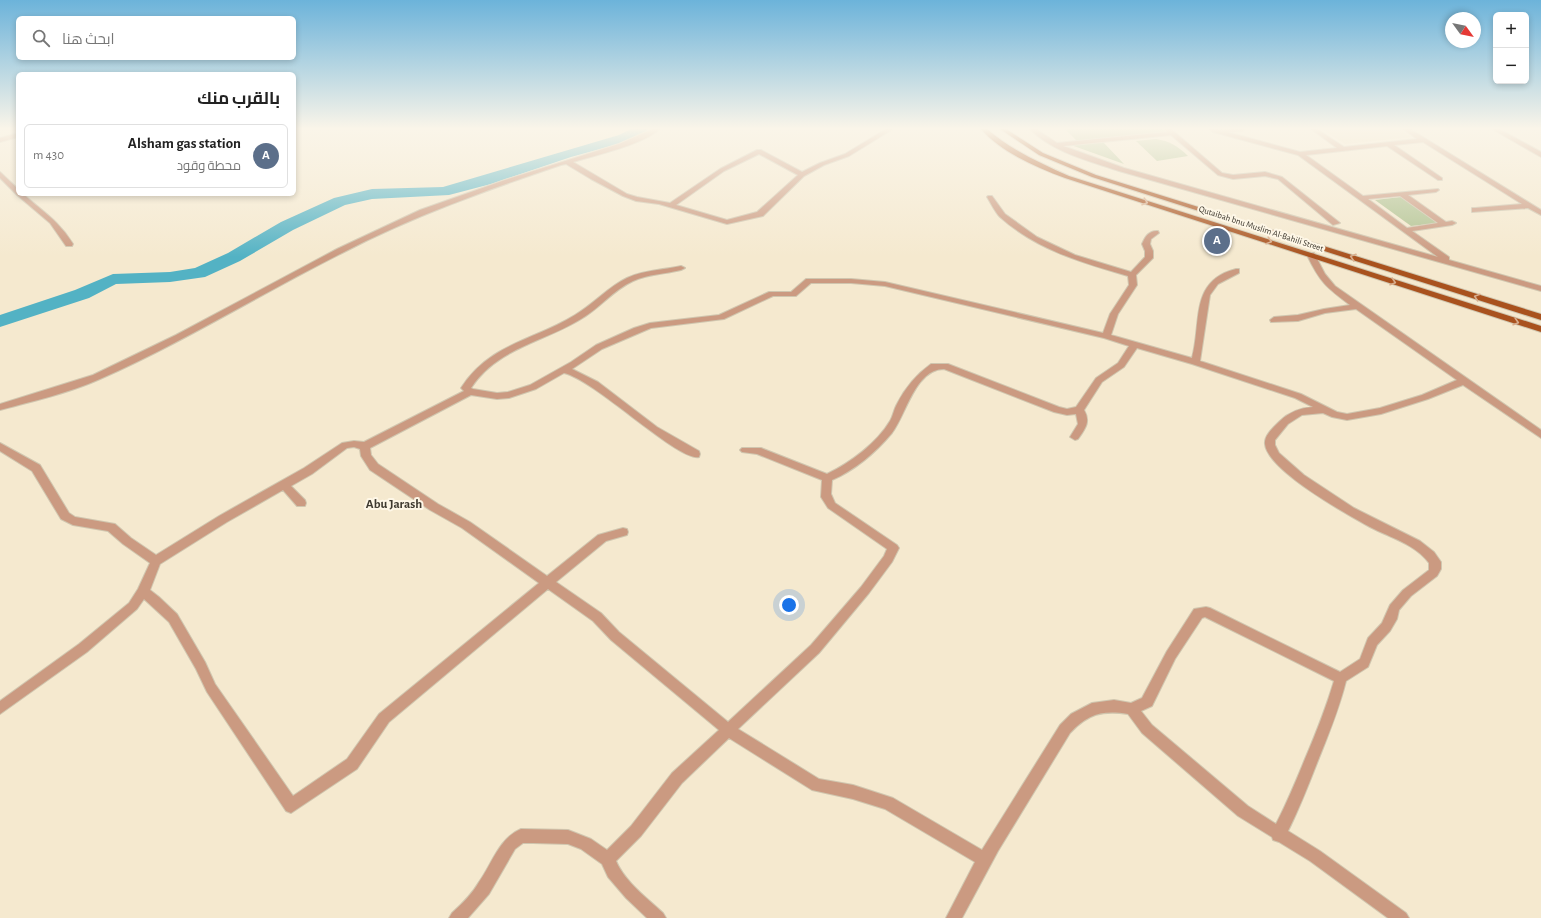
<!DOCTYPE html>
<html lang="ar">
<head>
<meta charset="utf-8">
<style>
	body { margin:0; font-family:"Alegreya Sans",Cairo,sans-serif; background:#f6f6f6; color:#222; direction:rtl }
	.controls { position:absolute; right:12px; top:12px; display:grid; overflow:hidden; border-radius:6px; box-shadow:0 2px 6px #0003 }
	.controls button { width:36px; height:36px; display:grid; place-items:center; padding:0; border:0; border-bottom:1px solid #e0e0e0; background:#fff; color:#222; font:20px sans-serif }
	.compass { position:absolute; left:1445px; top:12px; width:36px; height:36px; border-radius:50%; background:#fff; box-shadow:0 2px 6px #0003; rotate:123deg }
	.you { position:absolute; left:789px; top:605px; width:14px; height:14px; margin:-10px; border:3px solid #fff; border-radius:50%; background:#1a73e8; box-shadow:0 0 0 6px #1a73e833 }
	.badge { display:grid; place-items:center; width:26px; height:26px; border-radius:50%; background:#ea580c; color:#fff; font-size:13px; font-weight:700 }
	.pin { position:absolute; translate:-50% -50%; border:2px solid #fff; box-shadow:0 1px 4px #0006 }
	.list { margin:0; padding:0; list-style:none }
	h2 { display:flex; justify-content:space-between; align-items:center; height:52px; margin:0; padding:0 16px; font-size:17px }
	h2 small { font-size:13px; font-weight:400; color:#767676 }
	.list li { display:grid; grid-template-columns:26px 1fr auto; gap:12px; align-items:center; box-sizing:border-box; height:64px; margin:0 8px 8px; padding:0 8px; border:1px solid #e0e0e0; border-radius:6px }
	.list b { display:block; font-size:15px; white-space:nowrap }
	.list p { margin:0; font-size:13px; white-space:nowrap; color:#767676 }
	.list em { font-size:13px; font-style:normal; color:#767676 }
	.icon { flex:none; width:22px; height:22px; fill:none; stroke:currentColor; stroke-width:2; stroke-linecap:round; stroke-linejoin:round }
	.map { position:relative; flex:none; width:1541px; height:918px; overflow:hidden; direction:ltr }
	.search { position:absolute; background:#fff; box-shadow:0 2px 6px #0003; left:16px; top:16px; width:280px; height:44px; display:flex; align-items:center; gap:10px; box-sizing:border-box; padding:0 14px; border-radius:6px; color:#767676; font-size:15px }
	.panel { position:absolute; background:#fff; box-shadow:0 2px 6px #0003; left:16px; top:72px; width:280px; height:124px; border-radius:6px; direction:rtl }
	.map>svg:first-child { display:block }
	.built { fill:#eddfbd }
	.green { fill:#b0c291 }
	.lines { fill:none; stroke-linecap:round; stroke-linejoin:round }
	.river { fill:#53b2c4; fill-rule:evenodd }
	.street-casing { stroke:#d0c6af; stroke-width:2 }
	.primary-casing { stroke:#d0c6af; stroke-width:2 }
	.street { fill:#cb9a81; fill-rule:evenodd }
	.primary { fill:#a9521e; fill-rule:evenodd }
	.oneway { stroke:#d8ad8d }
	.labels { text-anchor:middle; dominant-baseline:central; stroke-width:4; stroke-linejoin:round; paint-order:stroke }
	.far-street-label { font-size:9px; fill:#3e392f; stroke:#fef7e7 }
	.quarter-label { font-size:13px; font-weight:bold; fill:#3e392f; stroke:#fef7e7 }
</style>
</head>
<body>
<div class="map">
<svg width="1541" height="918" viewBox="0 0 1541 918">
	<rect width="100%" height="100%" fill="#f5e9cf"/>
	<!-- built -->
	<polygon class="built" points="1322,129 1398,129 1412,137 1345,144"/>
	<!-- green -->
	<g class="green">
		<polygon points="1065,129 1163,129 1168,132 1077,141"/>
		<path d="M 1156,139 C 1169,141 1178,146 1188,156 L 1157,161 L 1136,141 Z"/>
		<polygon points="1103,142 1124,164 1071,145"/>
		<polygon points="1401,197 1439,223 1411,226 1375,200"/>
	</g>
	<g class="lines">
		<!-- river -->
		<polygon class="river" points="631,129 648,129 646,132 629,141 571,157 491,184 449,195 372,199 345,205 293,230 240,261 205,277 170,282 116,284 89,298 0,327 0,315 75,290 113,274 170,272 195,268 228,253 281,222 334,198 372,189 443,187 619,135"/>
		<!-- street casing -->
		<g class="street-casing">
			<g id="street">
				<path d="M 653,129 L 660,129 C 642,145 596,155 573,162 L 627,194 L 637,197 L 670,203 L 720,169 L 757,150 L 761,150 L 802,172 L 820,163 L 845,154 L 886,129 L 893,129 L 849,156 L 824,165 L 804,176 L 763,216 L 727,224 L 659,204 L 636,201 L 623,196 L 591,179 L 566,164 L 561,165 C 487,190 414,216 344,252 C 262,293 184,342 100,379 C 69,393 33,401 0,410 L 0,404 L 93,375 L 176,335 L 337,249 L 420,210 L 505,180 L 619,144 ZM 759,154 L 798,175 L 757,212 L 727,220 L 676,205 L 724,171 Z"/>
				<path d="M 1030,129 L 1036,129 L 1057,143 L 1167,132 L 1165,129 L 1171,129 L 1222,173 L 1233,175 L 1265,172 L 1282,177 L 1340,223 L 1333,225 L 1278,179 L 1265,176 L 1233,179 L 1218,175 L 1171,135 L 1063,146 L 1124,168 L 1438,257 L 1298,155 L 1213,132 L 1209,129 L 1215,129 L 1219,130 L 1245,129 L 1242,131 L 1227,132 L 1300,152 L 1337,148 L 1311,129 L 1317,129 L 1344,147 L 1417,139 L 1403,129 L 1410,129 L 1541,210 L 1541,215 L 1528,208 L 1472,212 L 1472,208 L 1475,208 L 1522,204 L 1423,142 L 1394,145 L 1442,178 L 1442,180 L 1438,180 L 1387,146 L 1306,155 L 1363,196 L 1438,189 L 1439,190 L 1436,192 L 1408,195 L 1446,222 L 1452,221 L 1456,223 L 1452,225 L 1412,231 L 1449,257 L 1449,260 L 1541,286 L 1541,291 L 1119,171 C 1090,161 1052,152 1030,129 ZM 1400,196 L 1438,223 L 1407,228 L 1368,199 Z"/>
				<polygon points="1492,129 1499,129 1541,152 1541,157"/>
				<polygon points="18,133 18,137 0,142 0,138"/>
				<path d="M 0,172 L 18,189 L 18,194 L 23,194 C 42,211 59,221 73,244 L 72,246 L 66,246 L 50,223 L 17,195 L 0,178 Z"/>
				<path d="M 988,196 L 992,196 L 1005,214 L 1037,237 L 1075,255 L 1131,272 L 1145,257 L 1145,251 L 1142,244 C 1145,237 1149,230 1158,231 L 1159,233 L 1151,239 L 1150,244 L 1153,251 L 1153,258 L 1136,275 L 1137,285 L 1118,314 L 1111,335 L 1192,358 C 1202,322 1189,281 1236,269 L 1239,269 L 1239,273 L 1218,284 L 1210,295 L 1200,361 L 1301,394 L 1337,412 L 1347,414 L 1380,408 L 1422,395 L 1457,380 L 1356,309 L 1325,313 L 1298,321 L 1271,322 L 1270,320 L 1274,317 L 1298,315 L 1324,309 L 1350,305 C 1326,287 1320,282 1307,255 L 1311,253 L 1314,253 L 1325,274 L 1335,286 L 1541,430 L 1541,438 L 1463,385 L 1428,399 L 1381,414 L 1347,420 L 1332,417 L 1323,413 L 1302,415 L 1288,424 L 1275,440 L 1275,445 L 1279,453 L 1304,475 L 1354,508 L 1420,541 L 1434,552 L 1441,562 L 1441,569 L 1437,576 L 1411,596 L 1399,610 L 1397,619 L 1390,631 L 1377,645 L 1368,667 L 1346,681 C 1339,709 1328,736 1317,763 C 1308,786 1299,809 1288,831 L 1320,851 L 1406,913 L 1409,918 L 1388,918 L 1310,861 L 1279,842 L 1273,840 L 1272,837 L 1238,816 L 1142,733 L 1128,714 C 1102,710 1088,714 1070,733 L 998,851 L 962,918 L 946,918 L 975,862 L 885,809 L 853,799 L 812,790 L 729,738 L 682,783 L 641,836 L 616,861 C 625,882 647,898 663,913 L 666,918 L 647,918 L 626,898 L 608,877 L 602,864 L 581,849 L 568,844 L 533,843 L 523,843 L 515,849 L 489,894 L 468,918 L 449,918 L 452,913 C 462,904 472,894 479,882 C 492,864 499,838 521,829 L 568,830 L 591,839 L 607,850 L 631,826 L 672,773 L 719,730 L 611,640 L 593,621 L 548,589 L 389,722 L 357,769 L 291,813 L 286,811 L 207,692 L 196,669 L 169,622 L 144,599 L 137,609 L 87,652 L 0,714 L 0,701 L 79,644 L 129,603 L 138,589 L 150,563 L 123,544 L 108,531 L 73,525 L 61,519 L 32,471 L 0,451 L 0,443 L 40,465 L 69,513 L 75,517 L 115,524 L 131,538 L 156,555 L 219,516 L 304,468 L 342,443 L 354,441 L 364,442 L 464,391 L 461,388 C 490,343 533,341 575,315 C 594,304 608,287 627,278 C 644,270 663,270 681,266 L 685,268 L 681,270 C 665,274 648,274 633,281 C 613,290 600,308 581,319 C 544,342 497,348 471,388 L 473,389 L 497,393 L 508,392 L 530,385 L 571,362 L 596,345 L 634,328 L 650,323 L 719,315 L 769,292 L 791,292 L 806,279 L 851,279 L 885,282 L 1103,333 L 1110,314 L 1129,285 L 1128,276 C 1083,263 1037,250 1000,217 C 995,212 991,203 987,197 ZM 811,283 L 851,283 L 885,286 L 1104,338 L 1129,346 L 1118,363 L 1096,378 L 1076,407 L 1067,409 L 1059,407 L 948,364 L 931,364 C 917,374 905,388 897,404 C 894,409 893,416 890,421 C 877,443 850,463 827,474 L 761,448 L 742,448 L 740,450 L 742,452 L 757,454 L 822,480 L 821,497 L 828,508 L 887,549 L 884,556 L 861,587 L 811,645 L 728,722 L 619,632 L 601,613 L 556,582 L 606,541 L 627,535 L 628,532 L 627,529 L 623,528 L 598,535 L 547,576 L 470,522 L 438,504 L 378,464 L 371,455 L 370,448 L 471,395 L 497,399 L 509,398 L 536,389 L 564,373 C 595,380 679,462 699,457 L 700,454 L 699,451 L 657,427 L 598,382 L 572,369 L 602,349 L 651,328 L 724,319 L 773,296 L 796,296 ZM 1137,348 L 1192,364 L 1295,398 L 1313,407 C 1300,408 1289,412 1280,421 C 1274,427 1264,435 1265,444 C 1267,470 1348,515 1370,527 C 1391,538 1415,544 1429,563 L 1429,570 L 1403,590 L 1390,605 L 1382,623 L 1368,638 L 1360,659 L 1340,672 L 1210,608 L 1206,607 L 1194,609 L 1167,651 L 1142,698 L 1131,703 L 1114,700 L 1092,703 L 1071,714 L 1060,725 L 982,850 L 893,798 L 853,785 L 819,779 L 738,729 L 819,653 L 869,593 L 892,562 L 899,548 L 897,545 L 835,503 L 831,494 L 832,480 C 855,470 876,452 892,433 C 906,415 915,369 944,369 L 1054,412 L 1067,415 L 1076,414 L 1078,424 L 1070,437 L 1075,440 L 1078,439 C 1085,429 1091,422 1084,410 L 1102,382 L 1124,367 ZM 354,447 L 360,449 L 361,456 L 370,470 L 430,510 L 462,528 L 539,583 L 379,714 L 347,759 L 293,796 L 215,684 L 205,662 L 177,614 L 159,597 L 150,590 L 160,564 L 227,522 L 283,490 L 297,506 L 305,506 L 306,503 L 305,500 L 291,486 L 312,474 L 347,448 ZM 1205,617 L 1334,681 C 1326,708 1316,733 1305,759 C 1296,781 1287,803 1276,824 L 1248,806 L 1152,725 L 1141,711 L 1152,706 L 1175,659 L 1202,618 Z"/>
			</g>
		</g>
		<!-- primary casing -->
		<g class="primary-casing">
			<g id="primary">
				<path d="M 981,129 L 987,129 C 1011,150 1040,163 1069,176 L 1541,326 L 1541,332 L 1065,178 C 1036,167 1002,153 981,129 Z"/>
				<polygon points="1000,129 1006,129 1043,153 1096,175 1541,314 1541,320 1092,177 1039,155"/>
			</g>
		</g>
		<!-- street -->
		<use href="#street" class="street"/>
		<!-- primary -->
		<use href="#primary" class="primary"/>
	</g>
	<!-- one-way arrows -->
	<defs><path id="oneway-chevron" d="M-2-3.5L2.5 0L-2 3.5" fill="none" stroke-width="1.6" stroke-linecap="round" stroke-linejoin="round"/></defs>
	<g class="oneway">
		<use href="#oneway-chevron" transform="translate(1145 202) rotate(18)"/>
		<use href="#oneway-chevron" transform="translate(1269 241) rotate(18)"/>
		<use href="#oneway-chevron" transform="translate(1353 257) rotate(-162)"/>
		<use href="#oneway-chevron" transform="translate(1393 282) rotate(18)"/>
		<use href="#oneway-chevron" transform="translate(1477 297) rotate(-162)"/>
		<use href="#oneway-chevron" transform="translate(1516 322) rotate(17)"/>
	</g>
	<!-- sky -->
	<linearGradient id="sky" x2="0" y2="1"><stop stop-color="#6cb3da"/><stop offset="0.5" stop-color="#faf5e9"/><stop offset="1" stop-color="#faf5e9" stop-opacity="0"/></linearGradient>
	<rect width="1541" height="257" fill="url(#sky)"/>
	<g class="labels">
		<!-- far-street labels -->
		<g class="far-street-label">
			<text transform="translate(1261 229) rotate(18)">Qutaibah bnu Muslim Al-Bahili Street</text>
		</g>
		<!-- quarter labels -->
		<g class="quarter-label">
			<text x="394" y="504">Abu Jarash</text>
		</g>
	</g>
</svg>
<div class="controls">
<button>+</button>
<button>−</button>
</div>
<svg class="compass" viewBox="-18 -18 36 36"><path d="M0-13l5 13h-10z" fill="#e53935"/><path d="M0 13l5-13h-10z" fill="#767676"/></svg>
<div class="you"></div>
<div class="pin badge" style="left:1217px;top:241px;background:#5c6f8a">A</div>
<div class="search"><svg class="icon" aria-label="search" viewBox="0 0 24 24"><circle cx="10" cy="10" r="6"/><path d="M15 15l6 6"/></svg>ابحث هنا</div>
<section class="panel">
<h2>بالقرب منك<small></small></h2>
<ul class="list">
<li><span class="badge" style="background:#5c6f8a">A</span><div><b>Alsham gas station</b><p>محطة وقود</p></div><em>430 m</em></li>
</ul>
</section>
</div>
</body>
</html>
